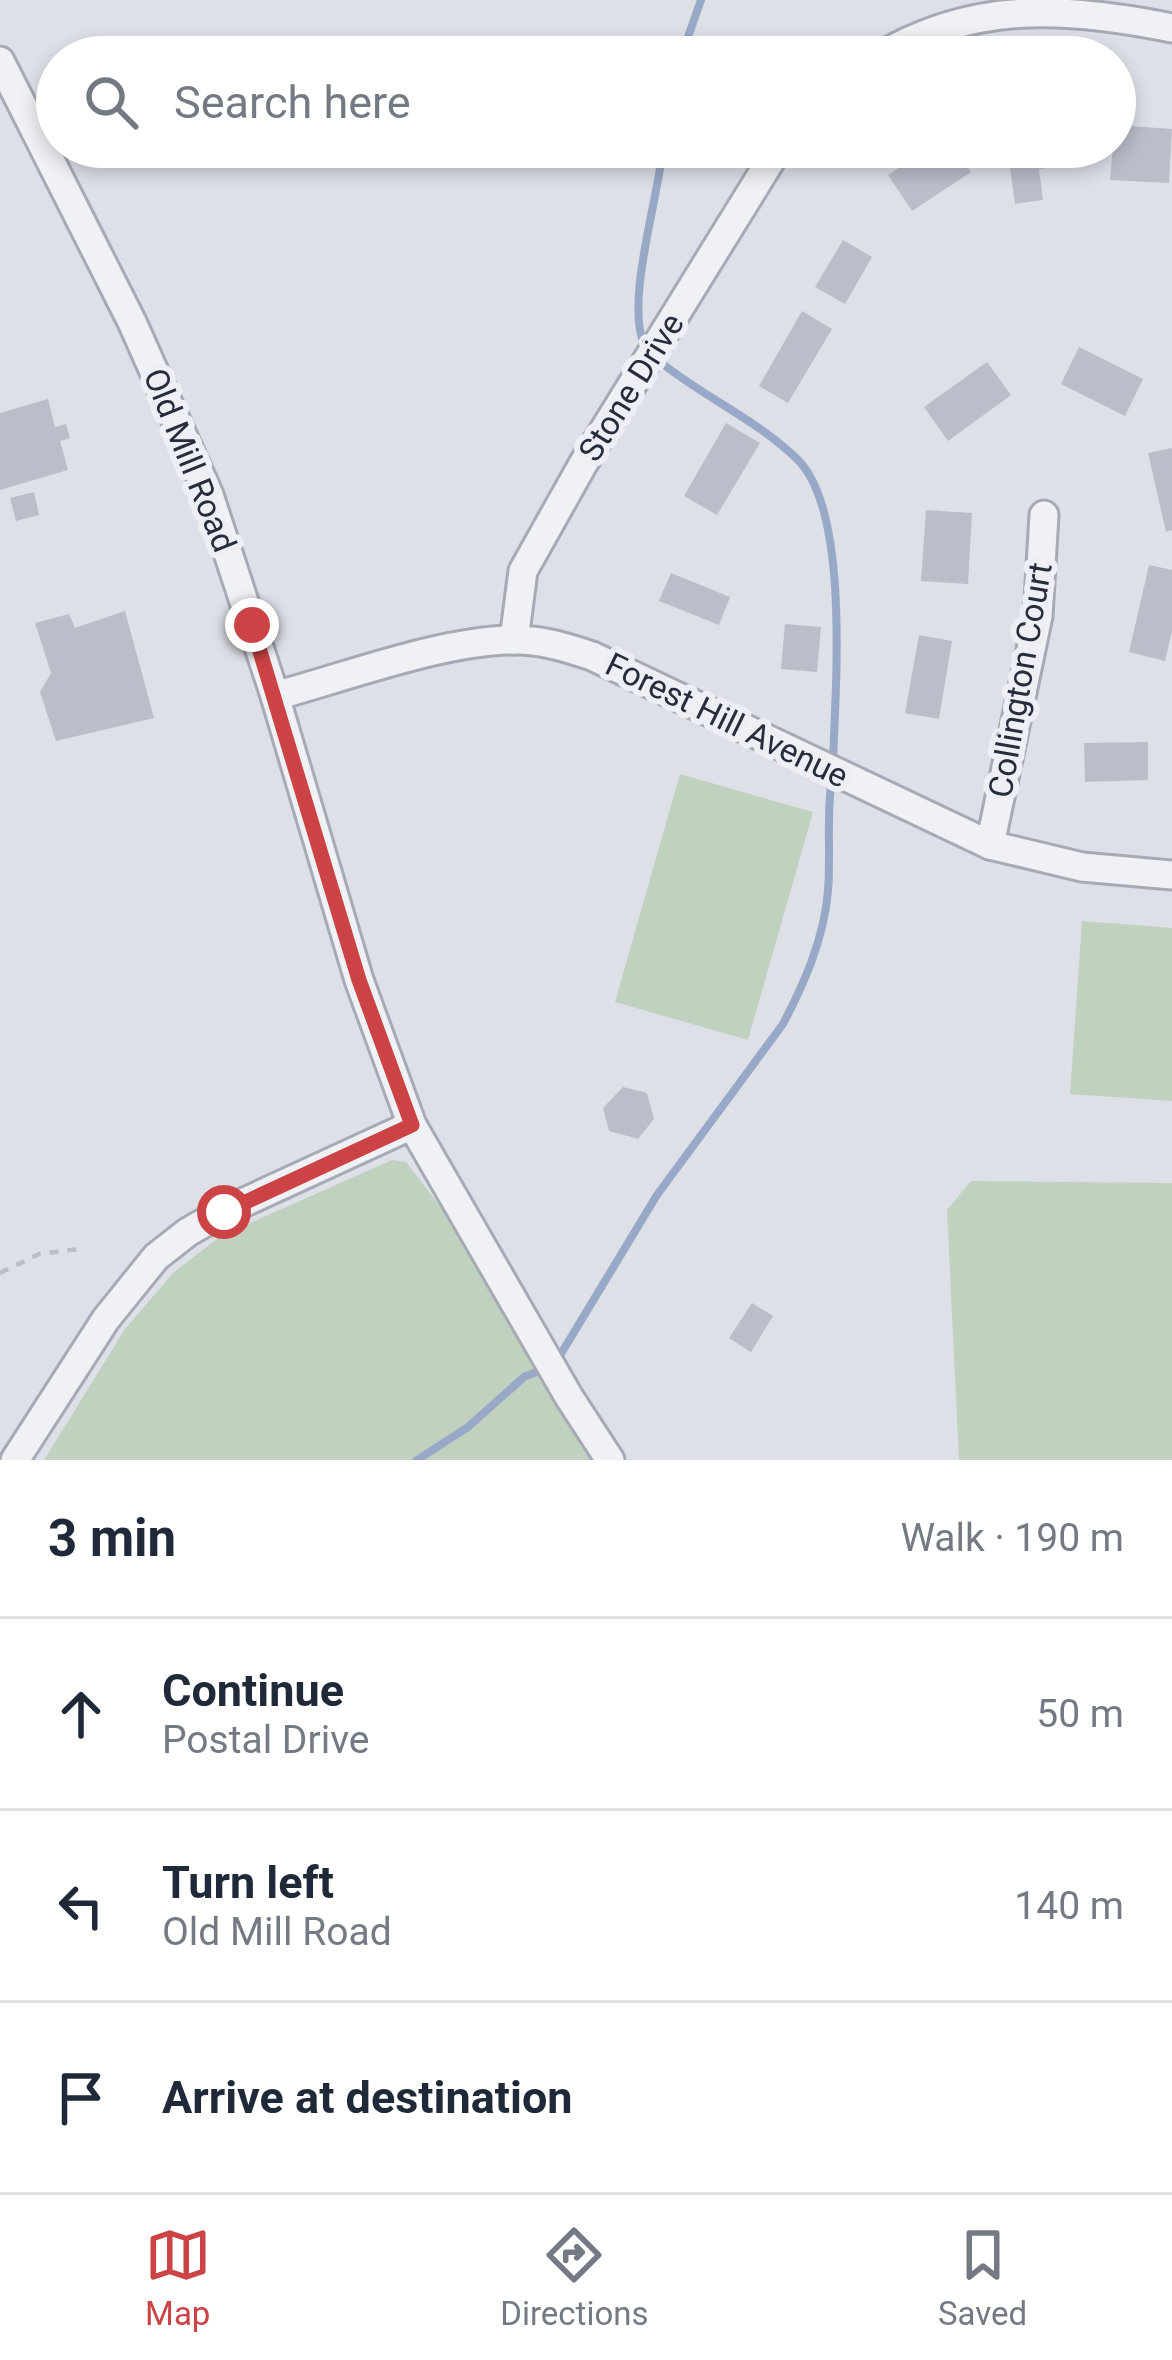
<!DOCTYPE html>
<html lang="en">
<head>
<meta charset="utf-8">
<style>
	body { margin:0; font-family:Roboto,sans-serif; background:#f2f2f3; color:#1f2937 }
	.stop { position:absolute; width:36px; height:36px; margin:-27px; border:9px solid #cb4345; border-radius:50%; background:#fff }
	.stop.end { background:#cb4345; border-color:#fff; box-shadow:0 3px 12px #0008 }
	.list { margin:0; padding:0; list-style:none }
	h2 { display:flex; justify-content:space-between; align-items:center; height:156px; margin:0; padding:0 48px; font-size:51px }
	h2 small { font-size:39px; font-weight:400; color:#747a83 }
	.list li { display:grid; grid-template-columns:78px 1fr auto; gap:36px; align-items:center; box-sizing:border-box; height:192px; padding:0 48px; border-top:3px solid #e0e1e3 }
	.list b { display:block; font-size:45px; white-space:nowrap }
	.list p { margin:0; font-size:39px; white-space:nowrap; color:#747a83 }
	.list em { font-size:39px; font-style:normal; color:#747a83 }
	.icon { flex:none; width:66px; height:66px; fill:none; stroke:currentColor; stroke-width:2; stroke-linecap:round; stroke-linejoin:round }
	.map { position:relative; flex:none; width:1172px; height:1460px; overflow:hidden }
	.search { position:absolute; background:#fff; box-shadow:0 6px 18px #0003; left:36px; right:36px; top:36px; height:132px; display:flex; align-items:center; gap:30px; box-sizing:border-box; padding:0 42px; border-radius:66px; color:#747a83; font-size:45px }
	.sheet { height:732px; background:#fff }
	nav { display:flex; justify-content:space-around; align-items:center; box-sizing:border-box; height:168px; border-top:3px solid #e0e1e3; background:#fff; font-size:33px; color:#747a83 }
	nav a { display:grid; justify-items:center; gap:6px }
	nav .on { color:#cb4345 }
	.map>svg:first-child { display:block }
	.green { fill:#c1d1bf }
	.lines { fill:none; stroke-linecap:round; stroke-linejoin:round }
	.stream { stroke:#98a8c7; stroke-width:8 }
	.building { fill:#bbbec9 }
	.minor-casing { stroke:#a6aab4; stroke-width:33 }
	.path { stroke:#bcbec5; stroke-width:4.5; stroke-dasharray:9 9; stroke-linecap:butt }
	.minor { stroke:#f0f1f5; stroke-width:27 }
	.route { stroke:#cb4345; stroke-width:15 }
	.labels { text-anchor:middle; dominant-baseline:central; stroke-width:12; stroke-linejoin:round; paint-order:stroke }
	.street-label { font-size:33px; fill:#272c3d; stroke:#edeff5 }
</style>
</head>
<body>
<div class="map">
<svg width="1172" height="1460" viewBox="0 0 1172 1460">
	<rect width="100%" height="100%" fill="#dde0e7"/>
	<!-- green -->
	<g class="green">
		<polygon points="680,774 813,812 748,1040 615,1002"/>
		<polygon points="1082,921 1172,928 1172,1101 1070,1094"/>
		<polygon points="392,1160 406,1162 440,1206 593,1460 44,1460 125,1329 174,1272 221,1236"/>
		<polygon points="971,1181 1172,1183 1172,1460 959,1460 947,1210"/>
	</g>
	<g class="lines">
		<!-- stream -->
		<g class="stream">
			<polyline points="681,57 701,0"/>
			<path d="M 645,346 C 624,305 659,196 663,147"/>
			<path d="M 654,357 C 699,395 753,417 796,458 C 851,509 835,691 833,763"/>
			<path d="M 556,1362 L 657,1195 L 783,1024 C 805,982 824,938 828,891 C 831,853 826,815 832,778"/>
			<polyline points="417,1460 468,1427 524,1377 544,1369"/>
		</g>
	</g>
	<!-- building -->
	<g class="building">
		<polygon points="1115,125 1172,129 1169,183 1110,180"/>
		<polygon points="932,147 955,147 971,172 912,211 888,175"/>
		<polygon points="1007,147 1084,147 1087,163 1039,169 1043,200 1015,204"/>
		<polygon points="843,240 872,257 845,304 815,287"/>
		<polygon points="802,311 832,329 788,403 759,386"/>
		<polygon points="1079,347 1143,379 1125,416 1061,384"/>
		<polygon points="987,362 1011,395 948,441 924,407"/>
		<polygon points="48,399 55,427 66,424 70,438 60,441 68,470 0,490 0,413"/>
		<polygon points="726,423 760,443 717,515 684,496"/>
		<polygon points="1172,448 1172,530 1166,532 1148,453"/>
		<polygon points="34,492 39,515 16,521 10,498"/>
		<polygon points="926,510 972,513 968,584 921,581"/>
		<polygon points="1149,565 1172,570 1172,631 1165,661 1129,652"/>
		<polygon points="671,573 730,597 719,625 659,601"/>
		<polygon points="125,611 154,718 56,741 40,692 51,673 35,623 69,614 75,628"/>
		<polygon points="785,624 821,627 817,672 781,669"/>
		<polygon points="919,635 952,641 939,719 905,713"/>
		<polygon points="1148,742 1148,780 1085,782 1084,743"/>
		<polygon points="623,1087 647,1093 654,1119 638,1139 609,1131 603,1108"/>
		<polygon points="752,1303 773,1316 751,1352 729,1338"/>
	</g>
	<g class="lines">
		<!-- minor casing -->
		<g class="minor-casing">
			<g id="minor">
				<path d="M 879,57 C 974,0 1068,7 1172,28"/>
				<polyline points="0,61 132,322 209,495 275,696 359,980 412,1125 569,1397 610,1460"/>
				<polyline points="514,640 523,571 583,464 779,147"/>
				<path d="M 275,696 C 346,677 448,638 520,640 C 546,641 568,648 592,656 L 990,845 L 1082,867 L 1172,875"/>
				<polyline points="990,845 1038,616 1044,515"/>
				<polyline points="15,1460 106,1319 156,1257 188,1232 223,1212 412,1125"/>
			</g>
		</g>
		<!-- path -->
		<polyline class="path" points="0,1273 39,1254 78,1249"/>
		<!-- minor -->
		<use href="#minor" class="minor"/>
	</g>
	<g class="lines">
		<!-- route -->
		<polyline class="route" points="224,1212 412,1125 359,980 252,625"/>
	</g>
	<g class="labels">
		<!-- street labels -->
		<g class="street-label">
			<text transform="translate(631 387) rotate(-58)">Stone Drive</text>
			<text transform="translate(190 460) rotate(68)">Old Mill Road</text>
			<text transform="translate(1020 680) rotate(-80)">Collington Court</text>
			<text transform="translate(727 720) rotate(26)">Forest Hill Avenue</text>
		</g>
	</g>
</svg>
<div class="stop" style="left:224px;top:1212px"></div>
<div class="stop end" style="left:252px;top:625px"></div>
<div class="search"><svg class="icon" aria-label="search" viewBox="0 0 24 24"><circle cx="10" cy="10" r="6"/><path d="M15 15l6 6"/></svg>Search here</div>
</div>
<section class="sheet">
<h2>3 min<small>Walk · 190 m</small></h2>
<ul class="list">
<li><svg class="icon" aria-label="ahead" viewBox="0 0 24 24"><path d="M12 20V5M6 11l6-6 6 6"/></svg><div><b>Continue</b><p>Postal Drive</p></div><em>50 m</em></li>
<li><svg class="icon" aria-label="left" viewBox="0 0 24 24"><path d="M17 20v-9H6M10 6l-5 5 5 5"/></svg><div><b>Turn left</b><p>Old Mill Road</p></div><em>140 m</em></li>
<li><svg class="icon" aria-label="arrive" viewBox="0 0 24 24"><path d="M6 21V4h12l-3 4 3 4H6"/></svg><div><b>Arrive at destination</b></div></li>
</ul>
</section>
<nav>
<a class="on"><svg class="icon" aria-label="map" viewBox="0 0 24 24"><path d="M3 6l6-2 6 2 6-2v14l-6 2-6-2-6 2zM9 4v14M15 6v14"/></svg>Map</a>
<a><svg class="icon" aria-label="directions" viewBox="0 0 24 24"><path d="M12 3l9 9-9 9-9-9zM9 14v-3h6M13 9l2 2-2 2"/></svg>Directions</a>
<a><svg class="icon" aria-label="saved" viewBox="0 0 24 24"><path d="M7 4h10v16l-5-4-5 4z"/></svg>Saved</a>
</nav>
</body>
</html>
